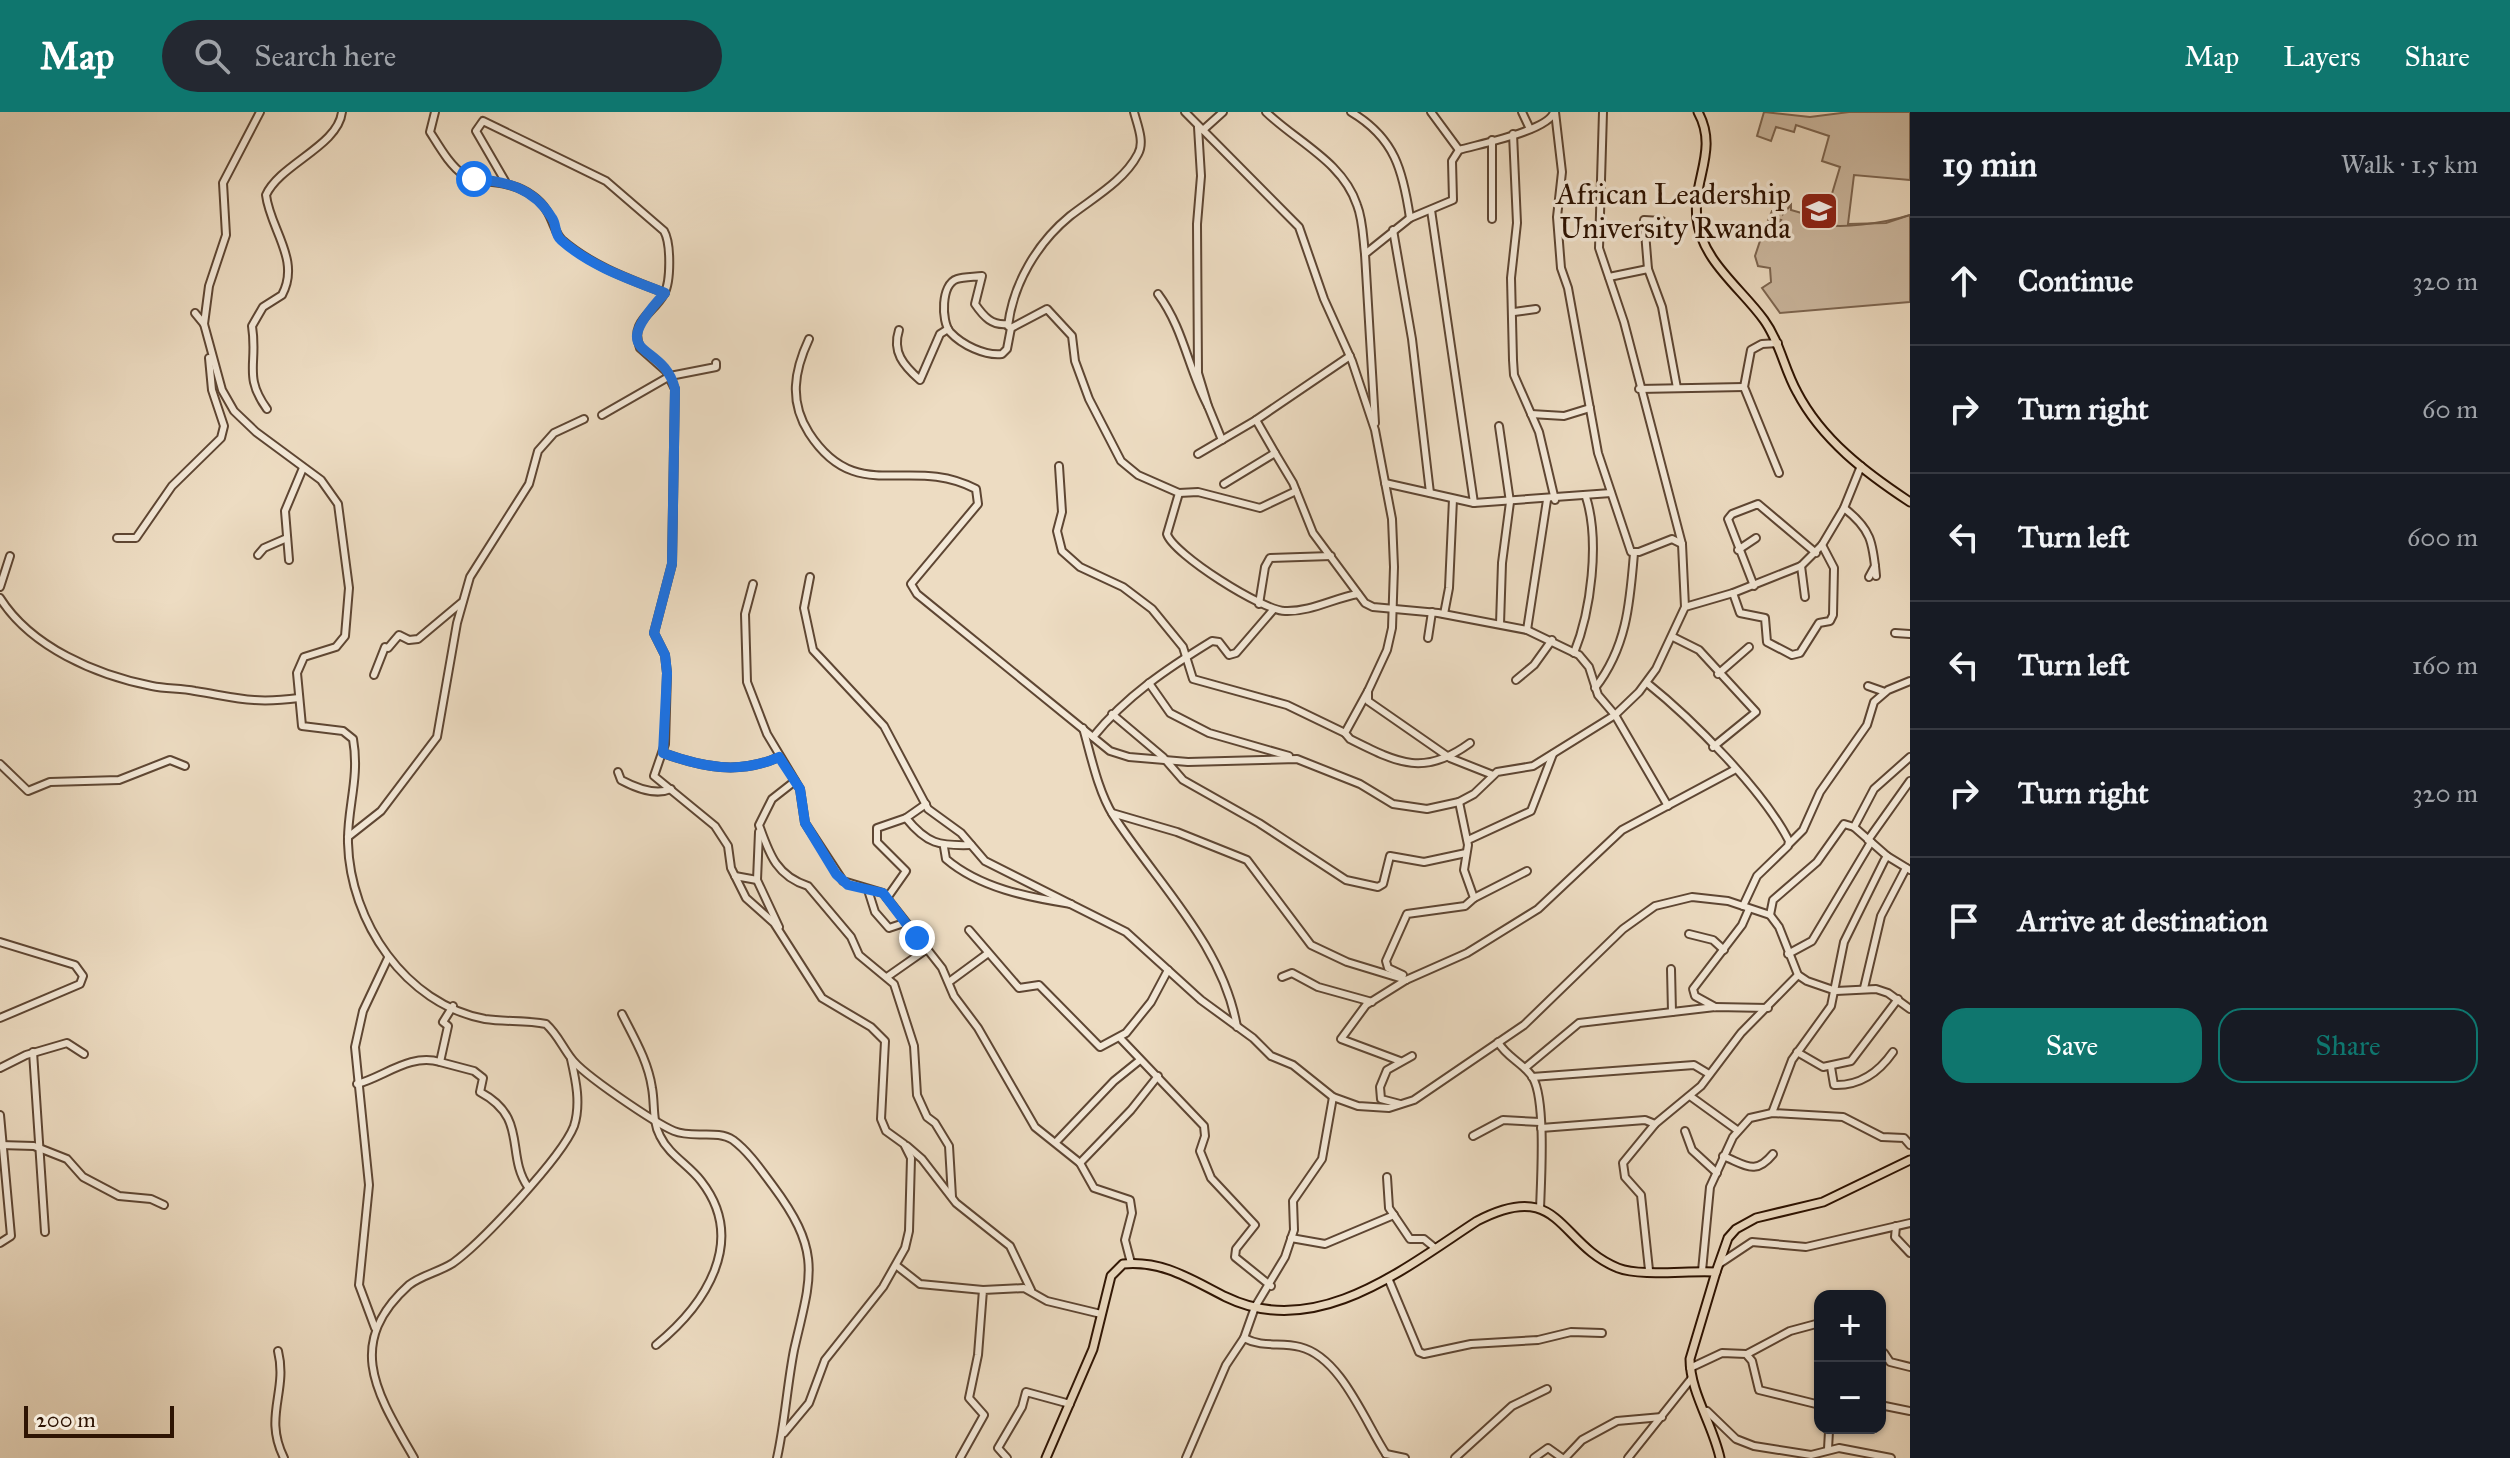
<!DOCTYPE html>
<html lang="en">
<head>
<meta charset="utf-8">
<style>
	body { margin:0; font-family:"IM FELL Great Primer",serif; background:#242831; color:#f1f3f6 }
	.controls { position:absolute; right:24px; bottom:24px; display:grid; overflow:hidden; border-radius:16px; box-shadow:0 2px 6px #0004 }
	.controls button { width:72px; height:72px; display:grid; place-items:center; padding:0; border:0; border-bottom:2px solid #363941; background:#171b24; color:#f1f3f6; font:40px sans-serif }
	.scale { position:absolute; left:24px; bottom:20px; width:150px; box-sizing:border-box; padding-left:8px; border:4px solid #2e1403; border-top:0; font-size:22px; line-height:28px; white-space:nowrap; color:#2e1403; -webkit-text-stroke:6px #f3e8d7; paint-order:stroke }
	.stop { position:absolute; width:24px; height:24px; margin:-18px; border:6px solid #1a73e8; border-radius:50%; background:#fff }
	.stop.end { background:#1a73e8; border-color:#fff; box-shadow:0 2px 8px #0008 }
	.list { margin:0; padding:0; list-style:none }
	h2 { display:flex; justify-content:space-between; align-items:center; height:104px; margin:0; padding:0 32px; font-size:34px }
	h2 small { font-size:26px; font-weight:400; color:#9ea1a6 }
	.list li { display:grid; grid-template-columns:52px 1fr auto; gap:24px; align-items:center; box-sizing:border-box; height:128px; padding:0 32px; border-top:2px solid #363941 }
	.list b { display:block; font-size:30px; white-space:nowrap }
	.list em { font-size:26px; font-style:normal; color:#9ea1a6 }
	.actions { display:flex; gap:16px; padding:24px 32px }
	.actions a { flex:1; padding:18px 0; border:2px solid #0f766e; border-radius:24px; text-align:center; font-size:28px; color:#0f766e }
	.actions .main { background:#0f766e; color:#fff }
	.icon { flex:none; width:44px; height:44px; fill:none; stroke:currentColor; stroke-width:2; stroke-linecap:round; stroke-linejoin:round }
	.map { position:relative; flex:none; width:1910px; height:1346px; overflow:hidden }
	header { display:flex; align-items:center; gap:48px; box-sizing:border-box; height:112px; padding:0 40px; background:#0f766e; color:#fff }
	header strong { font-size:38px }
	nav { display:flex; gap:44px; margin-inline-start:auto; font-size:28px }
	.search { width:560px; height:72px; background:#242831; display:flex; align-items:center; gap:20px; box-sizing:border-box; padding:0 28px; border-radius:44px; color:#9ea1a6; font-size:30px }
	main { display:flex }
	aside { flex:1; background:#171b24 }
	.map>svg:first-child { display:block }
	.green { fill:#cdbaa2; stroke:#7e6752; stroke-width:2 }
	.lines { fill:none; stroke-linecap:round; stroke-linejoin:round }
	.stream { stroke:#7a634f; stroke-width:2 }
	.minor-casing { stroke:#5e4633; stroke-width:10 }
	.major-casing { stroke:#2e1403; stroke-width:11 }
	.minor { stroke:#f3e8d7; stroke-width:6 }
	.major { stroke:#eddcc2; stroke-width:7 }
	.route { stroke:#1a73e8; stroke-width:10 }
	.labels { text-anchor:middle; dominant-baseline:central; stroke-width:7; stroke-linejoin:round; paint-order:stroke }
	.poi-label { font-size:30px; fill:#2e1403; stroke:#f3e8d7; text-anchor:end }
</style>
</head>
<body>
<header>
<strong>Map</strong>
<div class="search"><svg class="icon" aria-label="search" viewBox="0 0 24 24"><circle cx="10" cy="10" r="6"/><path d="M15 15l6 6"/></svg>Search here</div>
<nav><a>Map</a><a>Layers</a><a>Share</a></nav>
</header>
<main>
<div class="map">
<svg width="1910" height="1346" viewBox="0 0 1910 1346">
	<rect width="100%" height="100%" fill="#eddcc2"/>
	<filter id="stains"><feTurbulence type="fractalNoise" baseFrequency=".0025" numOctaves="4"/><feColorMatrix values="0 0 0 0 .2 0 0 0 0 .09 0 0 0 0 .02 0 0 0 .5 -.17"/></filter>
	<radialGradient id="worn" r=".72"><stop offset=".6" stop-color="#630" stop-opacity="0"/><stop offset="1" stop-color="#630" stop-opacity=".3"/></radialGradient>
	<!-- green -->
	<polygon class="green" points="1764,0 1810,5 1849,0 1910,0 1910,68 1854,63 1848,112 1886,111 1910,103 1910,190 1780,201 1762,176 1771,170 1770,156 1758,154 1755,144 1763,120 1774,119 1781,108 1773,106 1770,117 1765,116 1772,99 1779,99 1781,91 1783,102 1791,93 1791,98 1812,104 1815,92 1828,95 1840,55 1822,49 1829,24 1796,13 1794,20 1776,15 1771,29 1757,24"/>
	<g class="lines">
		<!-- stream -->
		<path class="stream" d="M 1815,111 C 1839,118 1885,111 1910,103"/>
		<!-- minor casing -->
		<g class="minor-casing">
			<g id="minor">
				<path d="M 260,0 L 223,71 L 226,123 L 209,174 L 204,212 L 222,278 L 234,299 L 256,320 L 321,368 L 338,392 L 349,476 L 345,524 L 336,535 L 304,545 L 297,561 L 302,614 L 343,619 L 353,627 C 360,666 347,696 348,731 C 350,809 405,892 485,907 C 505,910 526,908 546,912 C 557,922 562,934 571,946 C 582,962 655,1011 674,1019 C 693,1027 717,1017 733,1028 C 749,1040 761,1058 773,1074 C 823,1141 811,1164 794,1238 C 787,1274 785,1310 777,1346"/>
				<path d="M 435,0 L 430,20 C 439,34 450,54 464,63 C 483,74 506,65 533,84 C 554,99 552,119 562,128 C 592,154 629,167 665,181"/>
				<path d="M 1134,0 C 1137,12 1145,30 1138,42 C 1124,69 1093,86 1070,104 C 1037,131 1013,172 1008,214 L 1011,216 L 1047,197 L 1072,224 L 1075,249 L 1089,287 L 1121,349 L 1138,363 L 1179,381 L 1167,422 C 1173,442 1263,499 1285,499 C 1311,500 1334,486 1358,482"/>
				<polyline points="1185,0 1299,115 1324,187 1352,249 1375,318 1392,407 1394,455 1392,516 1387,538 1368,579 1368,589 1450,646 1493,663"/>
				<path d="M 1266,0 C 1297,30 1343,50 1357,93 C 1363,108 1363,126 1365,142"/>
				<path d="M 1351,0 C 1395,26 1403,59 1410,106"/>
				<polyline points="1431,0 1459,38"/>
				<polyline points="1522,0 1530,17"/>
				<polyline points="1555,0 1562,60 1557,105 1561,156 1568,176 1598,341 1631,440 1639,440 1672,427 1682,432"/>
				<polyline points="1603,0 1599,136 1624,210 1682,432 1685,495"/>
				<polyline points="1203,18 1223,0"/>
				<polyline points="1513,22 1517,111 1511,166 1513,248 1514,263 1539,320 1555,388"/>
				<polyline points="1492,28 1492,107"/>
				<path d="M 505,69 L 476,19 L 483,9 L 606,69 L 664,119 C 671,131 671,170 664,182 C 653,202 629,209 640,236 L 666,259 L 675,277 L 672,452 L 654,521 L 665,543 L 667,561 L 665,632 L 654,664 L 715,714 L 728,734 L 731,756 L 746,786 L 774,811 L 822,886 L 871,915 L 885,929 L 881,1007 L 886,1019 L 904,1032 L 911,1046 L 909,1119 L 905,1136 L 883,1175 L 825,1248 L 809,1291 L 784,1321"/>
				<polyline points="1431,98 1474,391"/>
				<polyline points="1662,109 1644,108 1648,157 1662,195 1677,276"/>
				<polyline points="1393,118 1412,227 1430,381"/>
				<polyline points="1609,165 1648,157"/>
				<path d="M 1158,182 C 1184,217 1188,257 1208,294 L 1198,261 L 1197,112 L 1201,64 L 1198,15"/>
				<polyline points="1514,200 1536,197"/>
				<polyline points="195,201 204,212"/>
				<path d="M 1008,212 C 992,214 984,205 975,192 L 982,164 C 974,165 963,165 957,167 C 941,172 941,209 950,220 C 962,233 985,244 1002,242 L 1007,237 L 1011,216"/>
				<path d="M 899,218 C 892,240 903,253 920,268 L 940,222 L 948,217"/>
				<path d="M 809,227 C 794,259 789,290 809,321 C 857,395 909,342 976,377 L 978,392 L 911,472 L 917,482 L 1110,639 L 1129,645 L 1188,650 L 1297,647 L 1360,672 L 1393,692 L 1427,697 L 1459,690 L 1474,682 L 1497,660 L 1533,654 L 1615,603 L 1639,580 L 1656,557 L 1685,495 L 1733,481 L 1801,454 L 1822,433 L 1844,396 L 1861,354"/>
				<polyline points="1778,231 1762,232 1751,238 1744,275 1779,361"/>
				<polyline points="1639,277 1744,275"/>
				<polyline points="1208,294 1222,328"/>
				<path d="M 267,297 C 243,264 258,252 252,214 L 263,195 L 282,183 C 301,148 270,117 266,83 C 280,52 338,34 342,0"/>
				<polyline points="1531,302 1564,304 1590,296"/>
				<polyline points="602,303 670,264 716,255 716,251"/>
				<path d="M 1375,311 L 1365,142 L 1410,106 L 1453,88 L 1452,49 L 1459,38 C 1479,32 1548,19 1554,0"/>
				<polyline points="1499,314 1510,390 1502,451 1500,512"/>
				<polyline points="1275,341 1256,308 1350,244"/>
				<polyline points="1198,342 1256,308"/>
				<polyline points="1059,354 1062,400 1057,419 1062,439 1080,455 1123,475 1152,497 1183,535 1193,567 1287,593 1345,621"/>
				<polyline points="1385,371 1474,391 1611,381"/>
				<polyline points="1224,372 1275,341 1293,371 1313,421 1365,491 1373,495 1438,501 1527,518 1579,543 1589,555 1598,583 1615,603 1668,694"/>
				<polyline points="1179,381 1198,380 1260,396 1296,379"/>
				<path d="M 1844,396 C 1871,417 1873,430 1876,464"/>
				<polyline points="117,426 136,426 172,374 221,326 224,314 212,278 209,246"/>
				<polyline points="1738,438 1756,426"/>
				<polyline points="258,443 264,436 287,426"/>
				<polyline points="289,448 285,399 303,356"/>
				<polyline points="1801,454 1805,485"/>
				<polyline points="810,465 804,496 813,538 884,614 928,697 961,721 985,749 1126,820 1201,888 1253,926 1271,944 1293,953 1333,985 1358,994 1389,996 1414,988 1524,913 1623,817 1655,794 1692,785 1728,789 1770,803 1779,815 1798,863 1807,869 1836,879 1876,877 1888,881 1910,897"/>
				<polyline points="1869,465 1875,454"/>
				<polyline points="753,472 745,502 747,570 767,622 800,677 805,711 843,769 883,781 942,856 954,884 978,916 1035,1015 1080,1051 1094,1076 1130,1088 1132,1101 1125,1128 1131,1151"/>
				<polyline points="1754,474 1728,407 1732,402 1758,392 1816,441"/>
				<polyline points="0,475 10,444"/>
				<polyline points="1733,481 1740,501 1765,506 1767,530 1792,543 1800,541 1819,511 1830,509 1833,503 1834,456 1822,433"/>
				<path d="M 0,486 C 31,535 96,563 152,574 C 166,577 181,576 195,579 C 238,586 253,592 299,586"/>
				<polyline points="1259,492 1265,455 1270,446 1331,444"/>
				<polyline points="1444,502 1449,476 1453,387"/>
				<polyline points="1527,518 1547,388"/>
				<polyline points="1895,521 1910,522"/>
				<polyline points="1673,525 1699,538 1756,600 1713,635"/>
				<polyline points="1428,526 1432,500"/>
				<path d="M 1574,541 C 1591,499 1600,429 1586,385"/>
				<polyline points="1718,562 1749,535"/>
				<polyline points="374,563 385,535 388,536 399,523 409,528 418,527 461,491"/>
				<polyline points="1516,568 1534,553 1552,528"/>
				<polyline points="1149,571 1170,601 1209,621 1289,644"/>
				<path d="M 1647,571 C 1692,607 1763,678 1789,729 L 1788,734 L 1757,764 L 1743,794"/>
				<polyline points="1868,574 1885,580"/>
				<path d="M 1595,576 C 1627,535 1630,490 1634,441"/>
				<path d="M 1368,579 L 1345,621 L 1350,627 C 1398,651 1424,665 1470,631"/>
				<polyline points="1112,602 1163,645 1183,668 1259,711 1346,768 1378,775 1383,772 1390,744 1424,750 1466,741"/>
				<path d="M 1083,616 C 1091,644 1098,679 1113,703 C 1157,771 1223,833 1237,915"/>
				<path d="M 1093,625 C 1126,584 1168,556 1212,529 L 1219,530 L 1229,543 L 1236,541 L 1273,498"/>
				<path d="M 663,641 C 702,655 739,663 779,645"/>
				<polyline points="0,652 28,679 50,670 119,668 170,648 185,654"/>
				<path d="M 618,660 L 621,668 C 636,676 655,684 671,677"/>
				<path d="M 795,669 L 772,687 L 759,713 C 769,741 776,764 808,774 L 851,825 L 859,843 L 894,872 L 914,934 L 917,983 L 927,1005 L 935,1011 L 949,1034 L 952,1085"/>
				<path d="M 926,692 L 906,706 C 927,732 939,734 971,733"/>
				<polyline points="1112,701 1177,720 1247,748 1311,833 1347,850 1406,868"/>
				<polyline points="1854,715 1874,677 1910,645"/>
				<polyline points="759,720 757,768 779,815"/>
				<polyline points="348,725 381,699 437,625 457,511 470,465 529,372 538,339 554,321 584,307"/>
				<polyline points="1468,728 1531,699 1553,642"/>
				<polyline points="1868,728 1910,669"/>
				<polyline points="1789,732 1803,718 1820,680 1867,613 1874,590 1888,578 1910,569"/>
				<path d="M 944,735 L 946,747 C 980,776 1027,785 1071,792"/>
				<polyline points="735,764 757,768"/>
				<polyline points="868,778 875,800 889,816 904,811"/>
				<polyline points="887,786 906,759 877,730 877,716 906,706"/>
				<polyline points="1474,786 1527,759"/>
				<polyline points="1770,803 1773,788 1817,750 1844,712 1854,715 1887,744"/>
				<polyline points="969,818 1019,876 1039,873 1100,935 1126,921 1151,890 1168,858"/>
				<polyline points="1689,822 1713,828 1724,838"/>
				<polyline points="0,830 75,853 83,864 80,872 0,906"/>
				<polyline points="1788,842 1812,829 1871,730"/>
				<polyline points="1671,857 1672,900"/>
				<polyline points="1403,863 1388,856 1386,849 1407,802 1465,794 1474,786 1464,758 1468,733 1459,690"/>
				<polyline points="887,865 927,837"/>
				<polyline points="1282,865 1292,861 1318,875 1372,890"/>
				<polyline points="949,870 987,842"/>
				<polyline points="1864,876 1881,804 1906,756"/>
				<path d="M 453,894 L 443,910 L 448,914 L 440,950 L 474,959 L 483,966 L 480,980 C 529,1006 505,1042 528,1075"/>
				<polyline points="1715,895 1695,884 1693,877 1742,813 1749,797"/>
				<path d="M 622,902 C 634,926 648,949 652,976 C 655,992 652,1009 660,1024 C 669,1043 689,1053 701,1069 C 748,1129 705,1193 656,1233"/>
				<polyline points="1121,927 1204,1014 1205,1024 1200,1039 1211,1066 1255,1113 1236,1137 1235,1145 1271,1174"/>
				<path d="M 1498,930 C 1507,946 1524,951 1533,966 C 1546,989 1541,1068 1540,1097"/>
				<polyline points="33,940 45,1120"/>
				<polyline points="1797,940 1823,955 1851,949 1898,887"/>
				<polyline points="1400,949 1341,927 1366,893 1406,868 1467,841 1538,797 1622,718 1734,658"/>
				<path d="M 1831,955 L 1834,973 C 1860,974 1879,960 1893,940"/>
				<polyline points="0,956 26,943 67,931 84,942"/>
				<polyline points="1525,956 1579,911 1715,895 1768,896"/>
				<polyline points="1532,965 1694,953 1709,962"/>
				<path d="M 357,972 C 384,965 410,941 440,950"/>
				<polyline points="1690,984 1737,1018"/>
				<polyline points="1400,992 1381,987 1380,975 1387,958 1412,944"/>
				<polyline points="1772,1001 1792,948 1831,894 1844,830 1884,749 1887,744 1910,758"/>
				<polyline points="0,1003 11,1124 0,1131"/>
				<polyline points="1541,1016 1645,1008 1655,1012"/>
				<polyline points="1685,1019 1692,1038 1717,1061"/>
				<polyline points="1473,1024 1503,1008 1540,1010"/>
				<polyline points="1056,1030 1114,969 1140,948"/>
				<polyline points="0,1033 34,1034 67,1047 83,1065 119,1084 151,1087 164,1093"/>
				<polyline points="907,1034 922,1047 956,1091 1010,1134 1031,1178"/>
				<path d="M 1723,1044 C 1746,1053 1755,1064 1773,1042"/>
				<polyline points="1080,1051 1131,998 1158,964"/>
				<polyline points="1387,1065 1389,1096 1410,1127 1424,1127 1435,1136"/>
				<polyline points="1896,1114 1895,1125 1910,1141"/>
				<polyline points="1291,1126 1325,1132 1394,1103"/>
				<polyline points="1719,1152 1752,1130 1806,1135 1910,1111"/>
				<polyline points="897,1154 920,1172 983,1178"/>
				<polyline points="1649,1158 1641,1083 1625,1065 1623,1051 1655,1012 1701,974 1741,921 1798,863"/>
				<polyline points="1702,1159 1710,1075 1733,1025 1750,1006 1772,1001 1843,1005 1882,1025 1904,1026 1910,1033"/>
				<polyline points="1388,1166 1419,1240 1424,1242 1471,1232 1538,1228 1571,1220 1602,1221"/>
				<polyline points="375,1216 359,1173 369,1073 355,935 363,899 388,846"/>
				<path d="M 1244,1226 C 1263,1236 1280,1230 1300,1235 C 1341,1245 1365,1310 1386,1342"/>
				<path d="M 278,1239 C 288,1280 263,1304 284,1346"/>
				<polyline points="1884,1241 1890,1250 1910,1255"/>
				<polyline points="1747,1242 1790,1219 1816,1212"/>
				<polyline points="1690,1256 1722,1241 1746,1242 1752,1249 1759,1278 1820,1293"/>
				<polyline points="1880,1293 1910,1299"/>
				<polyline points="1707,1299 1736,1327 1754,1334 1811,1343 1839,1336 1891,1346"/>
				<polyline points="1828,1337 1829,1319"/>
				<polyline points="1386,1342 1405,1346"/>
				<path d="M 414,1346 C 378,1283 343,1232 409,1173 C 422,1163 439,1160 453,1151 C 481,1131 562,1045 574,1014 C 581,992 576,969 571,947"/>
				<polyline points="960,1346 984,1303 969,1286 978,1243 983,1178 1024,1176 1047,1189 1101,1202"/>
				<polyline points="1007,1346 998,1336 1022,1295 1026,1280 1070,1292"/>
				<polyline points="1186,1346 1226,1253 1244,1226 1255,1195 1285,1145 1294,1118 1293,1089 1322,1047 1333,985"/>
				<polyline points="1455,1346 1512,1294 1547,1277"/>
				<polyline points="1534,1346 1548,1336 1562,1346"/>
				<polyline points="1565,1346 1582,1328 1617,1309 1662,1305"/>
				<polyline points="1628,1346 1691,1267"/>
			</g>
		</g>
		<!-- major casing -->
		<g class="major-casing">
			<g id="major">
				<path d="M 1698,0 C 1719,38 1692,68 1697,107 C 1702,149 1741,176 1764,208 C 1780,230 1784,257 1797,280 C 1822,328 1866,361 1910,390"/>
				<path d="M 1046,1346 L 1093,1237 L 1111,1164 L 1123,1152 C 1163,1148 1192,1168 1226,1185 C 1316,1229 1405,1156 1477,1109 C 1561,1065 1558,1132 1618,1156 C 1641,1165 1690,1158 1716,1160"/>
				<path d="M 1720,1346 C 1713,1313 1690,1280 1690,1247 L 1716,1160 L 1728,1126 L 1736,1117 L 1756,1106 L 1823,1090 L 1910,1048"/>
			</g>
		</g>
		<!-- minor -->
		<use href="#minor" class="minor"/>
		<!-- major -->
		<use href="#major" class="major"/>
	</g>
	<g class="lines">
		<!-- route -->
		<path class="route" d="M 474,67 C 506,69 534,76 552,106 C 557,113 554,122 561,128 C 590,154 629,167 665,181 C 602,249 663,227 675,277 L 672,452 L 654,521 L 665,543 L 667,561 L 663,641 C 702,655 739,663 779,645 L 800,677 L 805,711 L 836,762 L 848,773 L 883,781 L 917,826"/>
	</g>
	<!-- icons -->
	<defs>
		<g id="university-square" transform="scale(2)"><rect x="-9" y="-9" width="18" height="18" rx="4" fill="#8f2418" stroke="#f3e8d7"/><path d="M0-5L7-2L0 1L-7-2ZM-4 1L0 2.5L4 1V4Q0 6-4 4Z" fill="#fff"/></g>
	</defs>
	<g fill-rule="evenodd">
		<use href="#university-square" x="1819" y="99"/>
	</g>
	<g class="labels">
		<!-- poi labels -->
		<g class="poi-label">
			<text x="1791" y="82">African Leadership<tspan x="1791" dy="34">University Rwanda</tspan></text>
		</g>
	</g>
	<rect width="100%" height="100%" filter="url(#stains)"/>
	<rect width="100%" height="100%" fill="url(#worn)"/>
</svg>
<div class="controls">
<button>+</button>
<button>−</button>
</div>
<div class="scale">200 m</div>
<div class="stop" style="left:474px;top:67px"></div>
<div class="stop end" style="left:917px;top:826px"></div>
</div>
<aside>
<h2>19 min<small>Walk · 1.5 km</small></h2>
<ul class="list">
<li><svg class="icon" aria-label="ahead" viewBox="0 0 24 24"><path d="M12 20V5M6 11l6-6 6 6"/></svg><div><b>Continue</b></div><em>320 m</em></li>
<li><svg class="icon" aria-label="right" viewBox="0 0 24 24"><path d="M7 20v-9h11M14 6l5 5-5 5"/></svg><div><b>Turn right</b></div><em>60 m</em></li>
<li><svg class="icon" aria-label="left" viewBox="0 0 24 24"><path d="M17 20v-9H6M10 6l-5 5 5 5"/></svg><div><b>Turn left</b></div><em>600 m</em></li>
<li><svg class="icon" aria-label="left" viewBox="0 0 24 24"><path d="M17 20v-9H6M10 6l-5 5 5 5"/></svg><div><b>Turn left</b></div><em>160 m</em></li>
<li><svg class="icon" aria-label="right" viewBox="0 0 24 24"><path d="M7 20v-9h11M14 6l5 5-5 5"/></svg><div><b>Turn right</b></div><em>320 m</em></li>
<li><svg class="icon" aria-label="arrive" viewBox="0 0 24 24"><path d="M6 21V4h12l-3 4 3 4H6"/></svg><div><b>Arrive at destination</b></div></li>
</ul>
<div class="actions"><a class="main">Save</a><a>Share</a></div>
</aside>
</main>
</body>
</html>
